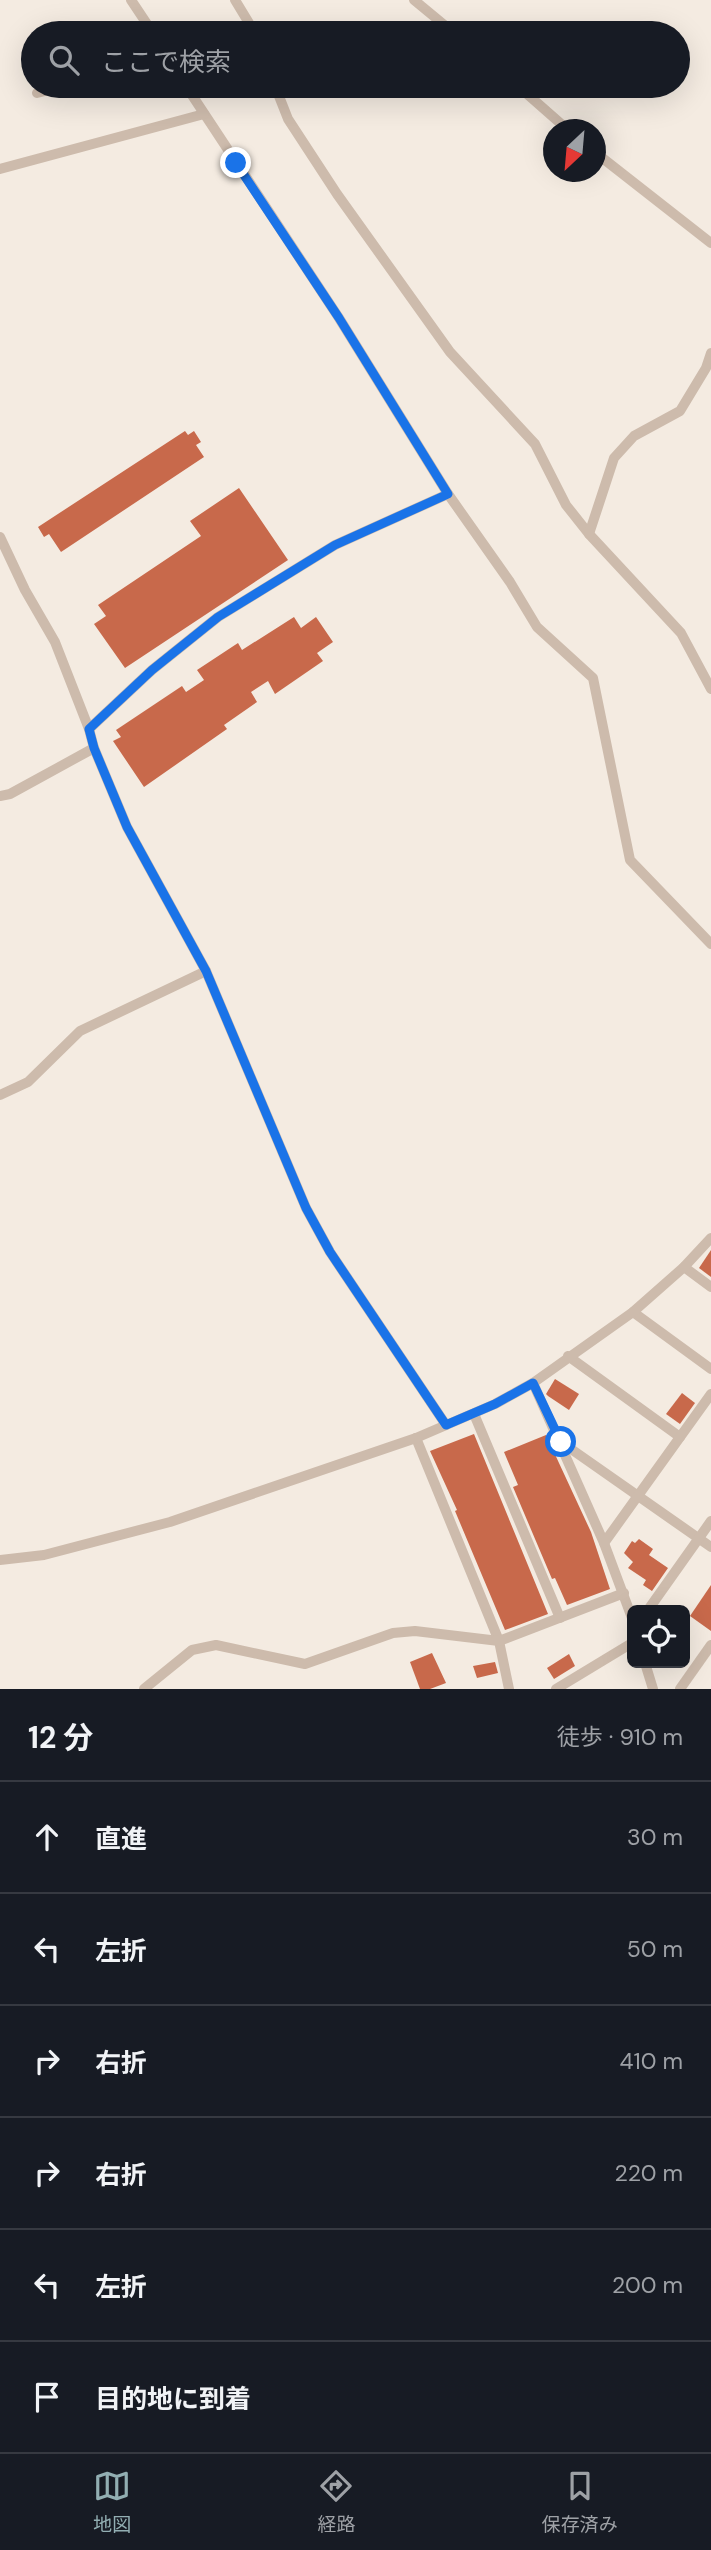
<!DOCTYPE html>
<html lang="ja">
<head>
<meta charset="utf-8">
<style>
	body { margin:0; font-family:"DM Sans","Noto Sans JP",sans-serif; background:#20242c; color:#f1f3f6 }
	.controls { position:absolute; right:21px; bottom:21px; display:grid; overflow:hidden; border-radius:10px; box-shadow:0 7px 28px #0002 }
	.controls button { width:63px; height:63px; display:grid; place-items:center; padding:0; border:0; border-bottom:2px solid #363941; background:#171b24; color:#f1f3f6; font:35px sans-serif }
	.compass { position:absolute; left:543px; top:119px; width:63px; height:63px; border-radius:50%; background:#171b24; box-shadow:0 7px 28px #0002; rotate:206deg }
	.stop { position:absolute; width:21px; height:21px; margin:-16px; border:5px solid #1a73e8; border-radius:50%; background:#fff }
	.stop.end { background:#1a73e8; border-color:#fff; box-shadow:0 2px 7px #0008 }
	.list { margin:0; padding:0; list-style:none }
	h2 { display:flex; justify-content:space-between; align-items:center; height:91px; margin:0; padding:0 28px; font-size:30px }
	h2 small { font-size:23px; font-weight:400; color:#9ea1a6 }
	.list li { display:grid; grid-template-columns:46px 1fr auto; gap:21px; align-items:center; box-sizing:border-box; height:112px; padding:0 28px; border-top:2px solid #363941 }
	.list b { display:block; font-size:26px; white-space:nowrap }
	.list em { font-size:23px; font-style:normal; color:#9ea1a6 }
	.icon { flex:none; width:38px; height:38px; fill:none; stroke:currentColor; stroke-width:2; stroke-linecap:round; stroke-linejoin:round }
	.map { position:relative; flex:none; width:711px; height:1689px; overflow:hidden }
	.search { position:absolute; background:#171b24; box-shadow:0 7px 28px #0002; left:21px; right:21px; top:21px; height:77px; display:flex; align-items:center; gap:18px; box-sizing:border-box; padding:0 24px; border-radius:38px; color:#9ea1a6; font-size:26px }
	.sheet { height:763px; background:#171b24 }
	nav { display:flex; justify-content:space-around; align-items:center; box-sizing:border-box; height:98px; border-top:2px solid #363941; background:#171b24; font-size:19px; color:#9ea1a6 }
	nav a { display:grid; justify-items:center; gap:4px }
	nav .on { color:#92aeb2 }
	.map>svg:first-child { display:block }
	.building { fill:#c8694b }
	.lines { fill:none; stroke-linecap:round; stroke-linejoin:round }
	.street { stroke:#cdbbac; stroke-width:10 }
	.route { stroke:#1a73e8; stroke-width:9 }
</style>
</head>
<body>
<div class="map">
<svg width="711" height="1689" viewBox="0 0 711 1689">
	<rect width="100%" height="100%" fill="#f4ebe1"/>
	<!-- building -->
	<g class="building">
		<polygon points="185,431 188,435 194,431 201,442 196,445 204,457 61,552 49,534 44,537 38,527"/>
		<polygon points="239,488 288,560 125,668 94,624 106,616 98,605 201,536 190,521"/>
		<polygon points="294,617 301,628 316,617 333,642 317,653 323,661 275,694 268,681 251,692 257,702 224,725 227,729 144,787 113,741 121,737 116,730 182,686 186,692 204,680 197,670 238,643 242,650"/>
		<polygon points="711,1250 711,1277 699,1268"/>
		<polygon points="555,1379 579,1394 569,1410 548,1396 546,1394"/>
		<polygon points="682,1393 695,1403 680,1424 666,1414"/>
		<polygon points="474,1434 548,1614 505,1630 455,1511 457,1510 430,1451"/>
		<polygon points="546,1435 591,1532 610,1589 567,1605 555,1578 552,1579 513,1487 518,1485 504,1452"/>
		<polygon points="639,1539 653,1549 649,1555 668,1568 652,1591 643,1585 646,1580 628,1568 633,1562 624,1553 632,1541 635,1543"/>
		<polygon points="711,1585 711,1631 690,1616"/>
		<polygon points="432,1653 446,1683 430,1689 420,1689 410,1662"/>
		<polygon points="569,1654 575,1666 554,1679 547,1668"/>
		<polygon points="495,1662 498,1673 477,1678 473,1666"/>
	</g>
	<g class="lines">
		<!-- street -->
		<g class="street">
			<polyline points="131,0 153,33"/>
			<polyline points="235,0 255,33"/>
			<polyline points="414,0 454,33"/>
			<polyline points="186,86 339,318 448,494 510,582 537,627 593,678 630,860 711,944"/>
			<polyline points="275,86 288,119 337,194 450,352 535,444 566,505 589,534 681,633 711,689"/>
			<polyline points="518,86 568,130"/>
			<polyline points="37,93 65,86"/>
			<polyline points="596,153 711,243"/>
			<polyline points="0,169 204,114"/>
			<polyline points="589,534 614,458 634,436 680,411 706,368 711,353"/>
			<polyline points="0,537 25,590 55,642 89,729 94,748 127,827 206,971 306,1208 330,1252 446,1425"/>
			<polyline points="89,729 152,670 218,617 335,545 448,494"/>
			<polyline points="0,796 10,794 94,748"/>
			<polyline points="0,1095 28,1082 80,1031 206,971"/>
			<polyline points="684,1267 711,1287"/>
			<polyline points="633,1312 711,1369"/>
			<polyline points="568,1356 680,1437"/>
			<polyline points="533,1383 604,1543 632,1618"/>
			<polyline points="474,1414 560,1618"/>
			<polyline points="416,1438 499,1641 509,1689"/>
			<polyline points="561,1442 711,1547"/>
			<polyline points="604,1543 711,1394"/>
			<polyline points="0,1560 44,1555 170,1522 416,1438 495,1404 533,1383 633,1312 684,1267 711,1238"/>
			<polyline points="648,1610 711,1521"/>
			<polyline points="645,1663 653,1689"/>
			<polyline points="144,1689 192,1650 216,1645 305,1664 393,1633 415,1631 499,1641 624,1593"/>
			<polyline points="556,1689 632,1643"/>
			<polyline points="680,1689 711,1645"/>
		</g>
	</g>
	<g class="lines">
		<!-- route -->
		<polyline class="route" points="236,163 339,318 448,494 335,545 218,617 152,670 89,729 94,748 127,827 206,971 306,1208 330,1252 446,1425 495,1404 533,1383 561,1442"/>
	</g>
</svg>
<div class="controls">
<button><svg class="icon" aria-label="locate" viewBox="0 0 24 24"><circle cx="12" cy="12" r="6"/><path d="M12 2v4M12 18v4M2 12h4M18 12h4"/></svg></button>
</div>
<svg class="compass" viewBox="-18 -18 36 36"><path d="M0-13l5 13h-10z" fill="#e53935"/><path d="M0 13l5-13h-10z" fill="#9ea1a6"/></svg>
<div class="stop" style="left:561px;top:1442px"></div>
<div class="stop end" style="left:236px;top:163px"></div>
<div class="search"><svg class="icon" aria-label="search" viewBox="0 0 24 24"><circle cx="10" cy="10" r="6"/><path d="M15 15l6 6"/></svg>ここで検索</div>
</div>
<section class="sheet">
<h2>12 分<small>徒歩 · 910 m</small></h2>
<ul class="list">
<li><svg class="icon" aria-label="ahead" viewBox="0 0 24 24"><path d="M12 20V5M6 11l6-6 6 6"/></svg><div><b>直進</b></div><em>30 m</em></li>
<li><svg class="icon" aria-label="left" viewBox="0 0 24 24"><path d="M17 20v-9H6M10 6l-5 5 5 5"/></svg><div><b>左折</b></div><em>50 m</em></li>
<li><svg class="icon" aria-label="right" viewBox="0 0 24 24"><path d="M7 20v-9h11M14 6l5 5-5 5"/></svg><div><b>右折</b></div><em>410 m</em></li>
<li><svg class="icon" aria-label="right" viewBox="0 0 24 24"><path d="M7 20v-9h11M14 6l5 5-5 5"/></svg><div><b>右折</b></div><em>220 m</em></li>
<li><svg class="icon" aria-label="left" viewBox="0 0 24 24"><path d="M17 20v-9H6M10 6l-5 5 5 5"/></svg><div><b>左折</b></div><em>200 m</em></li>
<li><svg class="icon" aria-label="arrive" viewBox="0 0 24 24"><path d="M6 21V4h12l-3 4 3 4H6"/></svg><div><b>目的地に到着</b></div></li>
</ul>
</section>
<nav>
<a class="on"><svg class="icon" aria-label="map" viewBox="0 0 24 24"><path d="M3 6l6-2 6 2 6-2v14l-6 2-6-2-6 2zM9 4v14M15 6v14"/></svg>地図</a>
<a><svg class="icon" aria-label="directions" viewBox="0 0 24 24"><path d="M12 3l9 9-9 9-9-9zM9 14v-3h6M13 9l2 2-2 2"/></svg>経路</a>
<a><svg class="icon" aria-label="saved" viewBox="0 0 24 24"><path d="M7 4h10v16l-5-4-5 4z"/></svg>保存済み</a>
</nav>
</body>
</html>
